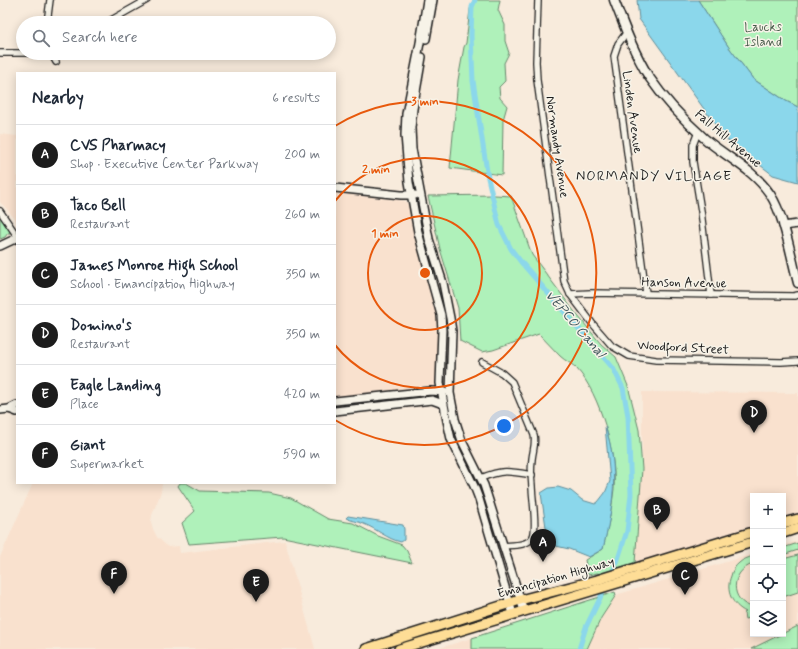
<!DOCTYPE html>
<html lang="en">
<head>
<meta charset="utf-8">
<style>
	body { margin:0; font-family:Mynerve,sans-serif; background:#f6f6f7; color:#1f2937 }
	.controls { position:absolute; right:12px; bottom:12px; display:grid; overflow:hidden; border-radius:0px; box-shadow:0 2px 10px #0003 }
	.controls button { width:36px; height:36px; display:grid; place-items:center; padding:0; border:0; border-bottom:1px solid #e0e1e3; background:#fff; color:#1f2937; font:20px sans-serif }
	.you { position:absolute; left:504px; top:426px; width:14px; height:14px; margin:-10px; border:3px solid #fff; border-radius:50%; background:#1a73e8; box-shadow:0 0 0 6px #1a73e833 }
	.badge { display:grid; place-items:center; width:26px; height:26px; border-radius:50%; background:#1c1c1c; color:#fff; font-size:13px; font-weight:700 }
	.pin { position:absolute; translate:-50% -33px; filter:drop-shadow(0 1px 2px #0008) }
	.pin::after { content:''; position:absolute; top:21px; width:14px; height:12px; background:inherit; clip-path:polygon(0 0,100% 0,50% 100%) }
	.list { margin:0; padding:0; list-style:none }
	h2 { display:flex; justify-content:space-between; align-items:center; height:52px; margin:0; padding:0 16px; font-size:17px }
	h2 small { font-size:13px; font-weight:400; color:#747a83 }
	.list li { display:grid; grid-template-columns:26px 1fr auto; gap:12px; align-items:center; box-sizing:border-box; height:60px; padding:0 16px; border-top:1px solid #e0e1e3 }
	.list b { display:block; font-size:15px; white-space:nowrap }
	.list p { margin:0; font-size:13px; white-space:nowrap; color:#747a83 }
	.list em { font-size:13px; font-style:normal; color:#747a83 }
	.icon { flex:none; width:22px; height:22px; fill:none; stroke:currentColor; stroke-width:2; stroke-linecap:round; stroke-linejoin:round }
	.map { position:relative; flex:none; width:798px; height:649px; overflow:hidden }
	.search { position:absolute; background:#fff; box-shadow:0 2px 10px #0003; left:16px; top:16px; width:320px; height:44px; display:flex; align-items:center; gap:10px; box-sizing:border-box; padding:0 14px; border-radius:22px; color:#747a83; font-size:15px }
	.panel { position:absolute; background:#fff; box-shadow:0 2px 10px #0003; left:16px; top:72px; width:320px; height:412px; border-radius:0px }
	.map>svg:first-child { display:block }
	.built { fill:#f9e1ce }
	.green { fill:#aff1ba; stroke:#66866b }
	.water { fill:#8bd7eb; stroke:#5f8c98 }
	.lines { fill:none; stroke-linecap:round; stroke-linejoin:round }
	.canal { stroke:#8bd7eb; stroke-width:5 }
	.minor-casing { stroke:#1c1c1c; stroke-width:8 }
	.tertiary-casing { stroke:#1c1c1c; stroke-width:10 }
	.secondary-casing { stroke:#1c1c1c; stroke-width:11 }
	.primary-casing { stroke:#1c1c1c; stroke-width:12 }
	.minor { stroke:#f7f3e8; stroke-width:5.5 }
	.tertiary { stroke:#f7f3e8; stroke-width:7 }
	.secondary { stroke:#f7f3e8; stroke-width:8 }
	.primary { stroke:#fedd96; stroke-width:9 }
	.ring { fill:none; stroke:#e8590c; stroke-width:2 }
	.labels { text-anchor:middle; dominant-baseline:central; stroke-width:3; stroke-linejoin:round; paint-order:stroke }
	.park-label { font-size:13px; fill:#485c4b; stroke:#f7f3e8 }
	.street-label { font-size:13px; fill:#1c1c1c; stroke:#f7f3e8 }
	.neighbourhood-label { font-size:14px; letter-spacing:1px; fill:#1c1c1c; stroke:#f7f3e8 }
	.water-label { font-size:14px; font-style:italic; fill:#3d545a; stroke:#f7f3e8 }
	.centre { fill:#e8590c; stroke:#f7f3e8; stroke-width:2 }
	.ring-label { font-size:12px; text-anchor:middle; font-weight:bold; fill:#e8590c; stroke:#f7f3e8; stroke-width:3; stroke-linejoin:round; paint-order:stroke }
</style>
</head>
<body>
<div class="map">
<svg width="798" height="649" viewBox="0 0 798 649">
	<rect width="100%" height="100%" fill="#f8ebdc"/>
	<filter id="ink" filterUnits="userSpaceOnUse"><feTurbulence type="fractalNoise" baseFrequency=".025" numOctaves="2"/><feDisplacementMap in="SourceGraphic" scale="8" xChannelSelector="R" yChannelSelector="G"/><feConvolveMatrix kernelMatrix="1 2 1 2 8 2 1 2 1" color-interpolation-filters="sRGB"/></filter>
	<g filter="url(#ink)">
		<!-- built -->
		<g class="built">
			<polygon points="0,134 17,136 17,222 7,209 0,202"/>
			<polygon points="335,193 405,201 410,205 435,299 440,327 436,382 435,385 431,388 335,398"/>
			<polygon points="642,392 798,393 798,516 783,520 783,496 753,496 753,529 635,563 642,469"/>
			<polygon points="33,483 162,483 161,492 152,515 151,522 153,529 157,537 168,547 179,546 180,553 285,541 315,649 0,649 0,557"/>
			<polygon points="798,541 798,649 587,649 607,607 614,598 619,594 753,554 753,634 783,634 783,545"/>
			<polygon points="472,638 472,649 437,649"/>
		</g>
		<!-- green -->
		<g class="green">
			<polygon points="473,0 500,0 498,10 505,25 505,41 509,53 504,63 505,81 499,87 500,98 507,106 503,120 502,175 450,168 458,80 464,47 466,43 470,9"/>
			<polygon points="698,0 798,0 798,107 786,101 753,79 728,46"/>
			<path d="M 495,195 L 511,196 L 532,255 L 574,311 L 601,344 L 616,357 L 628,386 L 639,430 L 642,469 L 635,563 L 601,574 L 597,573 L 588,575 L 585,560 L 603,549 C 607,530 612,509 614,489 C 617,455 600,394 577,369 C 573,364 565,361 560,356 C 553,349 546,341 539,334 L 493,350 L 482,352 L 460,341 L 458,308 L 440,249 L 428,196 Z"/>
			<polygon points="0,216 10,230 10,233 8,233 5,237 0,239"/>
			<polygon points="180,483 186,483 200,491 269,493 291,498 328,519 353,523 378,536 402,545 407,551 412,563 283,537 189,544 182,523 195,511 178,486"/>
			<polygon points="798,543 798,550 783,555 783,548"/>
			<polygon points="798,555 798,592 783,597 783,559"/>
			<path d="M 753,556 L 753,564 C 730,571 729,602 753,607 L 753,617 L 745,619 L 744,613 L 746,612 C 732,605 725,591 731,576 C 732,571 735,566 739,563 C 743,559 748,558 753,556 Z"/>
			<polygon points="615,592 616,595 601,618 587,649 472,649 472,638"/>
			<polygon points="798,626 798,649 751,649"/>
		</g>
		<!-- water -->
		<g class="water">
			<polygon points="637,0 698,0 728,46 753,79 786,101 798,107 798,182 773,175 725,138 639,19"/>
			<path d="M 605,426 C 620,469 613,506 603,549 L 589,557 L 569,549 L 556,546 L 547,534 L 541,493 L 549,488 L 558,487 L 571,491 L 582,500 L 595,504 L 598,502 L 605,493 L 610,481 Z"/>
			<path d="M 348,516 L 403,525 L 404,529 L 404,540 L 401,542 C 387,539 377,529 364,524 C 358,521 351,521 346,518 Z"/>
		</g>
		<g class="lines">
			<!-- canal -->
			<g class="canal">
				<polyline points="475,0 472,7 471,35 473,81 488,178 499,225 511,249 521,262 613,368 623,388 628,416 631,494 627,531 617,562 611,575"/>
				<polyline points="579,649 586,627 606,586"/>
			</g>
			<!-- minor casing -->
			<g class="minor-casing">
				<g id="minor">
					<polyline points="538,0 536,62 537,80 564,281 570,294 592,323 612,346 629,356 656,360 781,362 798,361"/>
					<polyline points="47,23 50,0"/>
					<polyline points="106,23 147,0"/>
					<polyline points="627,32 618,44 614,56 646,293"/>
					<polyline points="0,53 31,53"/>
					<polyline points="51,53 56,62"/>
					<polyline points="698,132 693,145 693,162 701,211 711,295"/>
					<polyline points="0,211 17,236"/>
					<polyline points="570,294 591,293 794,296 798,295"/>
					<path d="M 482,362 L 502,373 L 512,382 L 534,435 C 536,443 533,450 532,459 C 531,468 531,477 532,486 C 532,497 538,531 532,538 C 527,546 512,545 503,546"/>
					<path d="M 481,478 C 503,469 510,471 532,475"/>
				</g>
			</g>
			<!-- tertiary casing -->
			<g class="tertiary-casing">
				<g id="tertiary">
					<polyline points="427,0 420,43 406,114 405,135 409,182 418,232 441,315 442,330 440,383 447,421 451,439 474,486 479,499 513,614"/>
					<polyline points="426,39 433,0"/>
					<polyline points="422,57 413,109 411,128 412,149 429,239 443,283 450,318 452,331 450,393 455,419 462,441 484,485 524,611"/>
					<polyline points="335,188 401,195 415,195"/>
					<polyline points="783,226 798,224"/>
					<polyline points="0,246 17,238"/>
					<polyline points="335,401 431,391 444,392"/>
					<polyline points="9,409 17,412"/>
					<polyline points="0,410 9,409 17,405"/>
					<polyline points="335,411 432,400 443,404"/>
				</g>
			</g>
			<!-- secondary casing -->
			<g class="secondary-casing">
				<path id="secondary" d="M 614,0 C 624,26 634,53 649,77 C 664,99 684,120 704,138 C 726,157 753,169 770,194 C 785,217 791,257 798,283"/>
			</g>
			<!-- primary casing -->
			<g class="primary-casing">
				<g id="primary">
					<polyline points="783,523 798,519"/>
					<polyline points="783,533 798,528"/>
					<polyline points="366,649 520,600 597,580 753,532"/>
					<polyline points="399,649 753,542"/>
				</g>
			</g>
			<!-- minor -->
			<use href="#minor" class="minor"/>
			<!-- tertiary -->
			<use href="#tertiary" class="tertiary"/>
			<!-- secondary -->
			<use href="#secondary" class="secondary"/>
			<!-- primary -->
			<use href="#primary" class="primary"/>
		</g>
	</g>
	<!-- distance rings -->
	<g class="ring">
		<circle cx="425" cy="273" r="57"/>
		<path d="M335 201A115 115 0 1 1 335 345"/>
		<path d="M335 126A172 172 0 1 1 335 420"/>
	</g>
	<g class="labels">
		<!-- park labels -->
		<g class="park-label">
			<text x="763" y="27">Laucks<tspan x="763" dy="15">Island</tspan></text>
		</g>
		<!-- street labels -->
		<g class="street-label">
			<text transform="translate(632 112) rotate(82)">Linden Avenue</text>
			<text transform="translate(728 139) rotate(40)">Fall Hill Avenue</text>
			<text transform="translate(557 147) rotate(82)">Normandy Avenue</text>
			<text transform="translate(684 283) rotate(1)">Hanson Avenue</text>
			<text transform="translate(683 348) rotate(3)">Woodford Street</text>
			<text transform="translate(556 578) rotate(-16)">Emancipation Highway</text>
		</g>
		<!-- neighbourhood labels -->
		<g class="neighbourhood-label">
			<text x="654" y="176">NORMANDY VILLAGE</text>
		</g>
		<!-- water labels -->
		<g class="water-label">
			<text transform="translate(575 324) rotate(49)">VEPCO Canal</text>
		</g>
	</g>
	<circle cx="425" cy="273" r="6" class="centre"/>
	<g class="ring-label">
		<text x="425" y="105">3 min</text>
		<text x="376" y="173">2 min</text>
		<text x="385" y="237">1 min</text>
	</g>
</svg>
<div class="controls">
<button>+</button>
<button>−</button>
<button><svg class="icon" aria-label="locate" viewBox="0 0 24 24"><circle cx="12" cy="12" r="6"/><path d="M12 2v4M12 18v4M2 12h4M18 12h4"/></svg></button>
<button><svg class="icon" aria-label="layers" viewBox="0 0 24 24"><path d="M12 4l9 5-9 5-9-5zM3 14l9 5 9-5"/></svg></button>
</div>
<div class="you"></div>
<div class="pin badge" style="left:543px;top:562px">A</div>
<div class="pin badge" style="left:657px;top:530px">B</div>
<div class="pin badge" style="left:685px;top:595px">C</div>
<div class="pin badge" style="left:754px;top:433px">D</div>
<div class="pin badge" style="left:256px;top:602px">E</div>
<div class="pin badge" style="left:114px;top:594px">F</div>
<div class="search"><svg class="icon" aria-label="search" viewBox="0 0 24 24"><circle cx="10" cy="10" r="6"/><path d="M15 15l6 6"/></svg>Search here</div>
<section class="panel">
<h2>Nearby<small>6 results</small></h2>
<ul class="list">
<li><span class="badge">A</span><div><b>CVS Pharmacy</b><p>Shop · Executive Center Parkway</p></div><em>200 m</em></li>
<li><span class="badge">B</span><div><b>Taco Bell</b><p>Restaurant</p></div><em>260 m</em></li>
<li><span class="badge">C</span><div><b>James Monroe High School</b><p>School · Emancipation Highway</p></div><em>350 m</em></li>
<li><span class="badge">D</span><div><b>Domino's</b><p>Restaurant</p></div><em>350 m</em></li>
<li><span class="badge">E</span><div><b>Eagle Landing</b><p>Place</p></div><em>420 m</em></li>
<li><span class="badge">F</span><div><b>Giant</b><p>Supermarket</p></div><em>590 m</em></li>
</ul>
</section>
</div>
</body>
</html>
